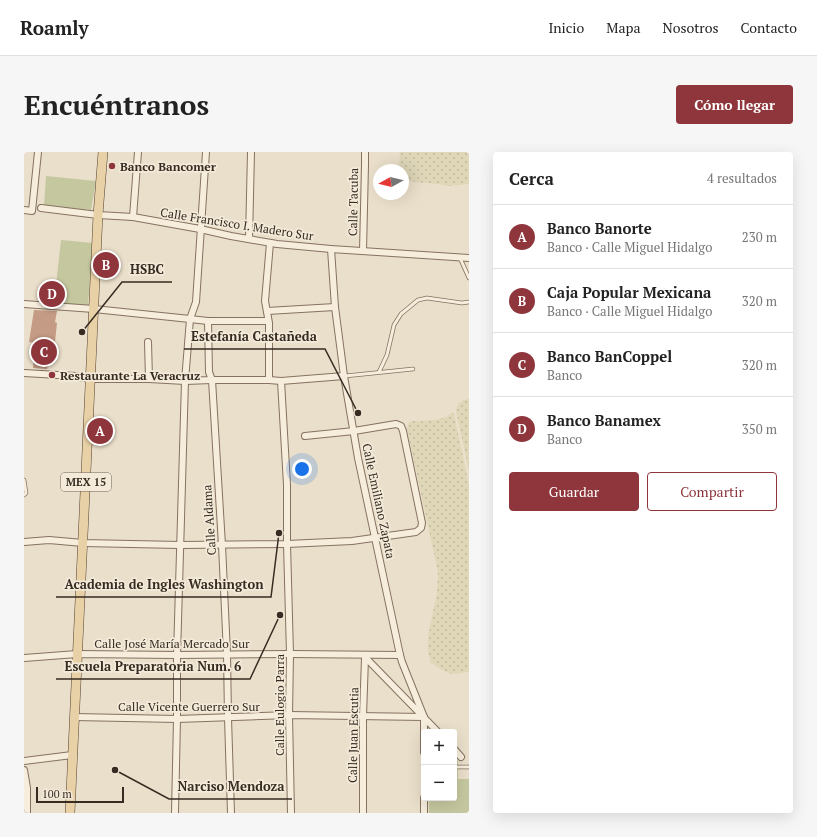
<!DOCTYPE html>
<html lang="es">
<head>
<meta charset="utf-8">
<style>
	body { margin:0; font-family:"PT Serif",serif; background:#f6f6f6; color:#222 }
	.controls { position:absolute; right:12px; bottom:12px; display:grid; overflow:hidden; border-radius:4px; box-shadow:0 4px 16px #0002 }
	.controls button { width:36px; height:36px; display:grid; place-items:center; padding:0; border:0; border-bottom:1px solid #e0e0e0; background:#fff; color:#222; font:20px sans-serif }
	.compass { position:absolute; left:349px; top:12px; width:36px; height:36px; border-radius:50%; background:#fff; box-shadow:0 4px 16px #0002; rotate:262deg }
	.scale { position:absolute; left:12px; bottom:10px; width:88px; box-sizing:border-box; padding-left:4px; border:2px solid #372b22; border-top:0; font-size:11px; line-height:14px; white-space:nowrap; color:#372b22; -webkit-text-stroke:3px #f3ead9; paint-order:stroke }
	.you { position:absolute; left:278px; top:317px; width:14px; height:14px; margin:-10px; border:3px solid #fff; border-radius:50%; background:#1a73e8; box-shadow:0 0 0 6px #1a73e833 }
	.badge { display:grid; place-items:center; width:26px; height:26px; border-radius:50%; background:#8e363b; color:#fff; font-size:13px; font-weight:700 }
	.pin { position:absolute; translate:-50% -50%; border:2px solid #fff; box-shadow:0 1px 4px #0006 }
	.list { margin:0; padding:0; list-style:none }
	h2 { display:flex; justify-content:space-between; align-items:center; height:52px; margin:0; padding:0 16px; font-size:17px }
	h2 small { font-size:13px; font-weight:400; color:#767676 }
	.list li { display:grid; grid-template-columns:26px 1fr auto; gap:12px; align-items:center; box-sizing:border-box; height:64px; padding:0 16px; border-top:1px solid #e0e0e0 }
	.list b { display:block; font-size:15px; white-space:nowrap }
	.list p { margin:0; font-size:13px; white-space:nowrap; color:#767676 }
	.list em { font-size:13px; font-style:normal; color:#767676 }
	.actions { display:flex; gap:8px; padding:12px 16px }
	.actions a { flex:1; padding:9px 0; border:1px solid #8e363b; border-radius:4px; text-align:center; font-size:14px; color:#8e363b }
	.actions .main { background:#8e363b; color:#fff }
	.map { position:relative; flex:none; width:445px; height:661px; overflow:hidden; border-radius:4px }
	header { display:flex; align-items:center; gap:24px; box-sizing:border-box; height:56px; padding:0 20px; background:#fff; border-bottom:1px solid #e0e0e0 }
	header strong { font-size:19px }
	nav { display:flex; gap:22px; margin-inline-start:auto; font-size:14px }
	.intro { display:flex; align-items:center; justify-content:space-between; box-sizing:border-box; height:96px; padding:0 24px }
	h1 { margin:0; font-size:28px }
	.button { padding:10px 18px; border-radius:4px; background:#8e363b; color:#fff; font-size:14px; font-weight:700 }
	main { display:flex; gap:24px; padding:0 24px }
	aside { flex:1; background:#fff; border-radius:4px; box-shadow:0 4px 16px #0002 }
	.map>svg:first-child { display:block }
	.farmland { fill:url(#farmland-dots) }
	.green { fill:#c5c89f }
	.building { fill:#c49b84 }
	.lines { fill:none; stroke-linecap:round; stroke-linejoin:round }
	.lane-casing { stroke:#857260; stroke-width:4.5 }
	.street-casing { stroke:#857260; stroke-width:8 }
	.primary-casing { stroke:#544134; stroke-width:10 }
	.lane { stroke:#f6eddd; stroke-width:3 }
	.street { stroke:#f6eddd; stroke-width:6 }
	.primary { stroke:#e9d1a7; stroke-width:9 }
	.poi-dot { fill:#8e363b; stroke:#f3ead9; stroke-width:1.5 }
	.labels { text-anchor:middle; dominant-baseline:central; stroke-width:3.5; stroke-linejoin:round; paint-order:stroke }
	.shield { fill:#f3ead9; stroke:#6f6459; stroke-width:1 }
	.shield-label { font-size:11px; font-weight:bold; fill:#372b22 }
	.poi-label { font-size:12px; font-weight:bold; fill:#372b22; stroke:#f3ead9; text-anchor:start }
	.street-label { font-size:12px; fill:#372b22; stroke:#f3ead9 }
	.leader { fill:none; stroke:#372b22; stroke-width:1.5 }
	.callout-dot { fill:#372b22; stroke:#f3ead9; stroke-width:1.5 }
	.callout-label { font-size:13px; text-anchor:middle; font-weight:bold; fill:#372b22; stroke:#f3ead9; stroke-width:3.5; stroke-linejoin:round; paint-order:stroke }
</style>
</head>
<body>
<header>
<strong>Roamly</strong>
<nav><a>Inicio</a><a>Mapa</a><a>Nosotros</a><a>Contacto</a></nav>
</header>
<div class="intro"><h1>Encuéntranos</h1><a class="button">Cómo llegar</a></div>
<main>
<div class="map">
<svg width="445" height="661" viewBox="0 0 445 661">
	<defs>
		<pattern id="farmland-dots" width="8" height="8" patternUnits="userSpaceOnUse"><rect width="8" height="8" fill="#dfd7b8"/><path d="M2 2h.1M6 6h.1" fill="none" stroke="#c0b99e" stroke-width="1.8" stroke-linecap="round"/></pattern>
	</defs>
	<rect width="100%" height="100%" fill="#eadfca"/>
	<!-- farmland -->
	<g class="farmland">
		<polygon points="376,0 445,0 445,32 424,34 414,32 391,30 382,28 379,26 379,18 375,18"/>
		<polygon points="445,247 445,319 432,259 434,252 440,248"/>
		<polygon points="428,260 430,262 445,333 445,520 427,522 415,516 407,511 404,499 404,484 413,441 414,420 383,277 385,270 389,269 395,269 410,268 423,265"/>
	</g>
	<!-- green -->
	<g class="green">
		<polygon points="22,24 72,29 67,58 20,54"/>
		<polygon points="37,88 69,91 64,153 30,151"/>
		<polygon points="430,605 434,609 434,627 445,627 445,661 405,661 405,646 430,646"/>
	</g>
	<!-- building -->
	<polygon class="building" points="10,158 33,159 31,170 33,171 30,199 28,199 23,217 9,216 11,191 5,190"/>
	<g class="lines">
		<!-- lane casing -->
		<g class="lane-casing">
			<g id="lane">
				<polyline points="436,106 445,126"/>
				<polyline points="355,220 363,203 370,173 377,162 394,148 403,146 438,151 445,150"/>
				<polyline points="321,224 389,217"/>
				<polyline points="0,328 2,341 0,343"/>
				<polyline points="430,615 445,615"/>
			</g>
		</g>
		<!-- street casing -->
		<g class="street-casing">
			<g id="street">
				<polyline points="17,56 74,63 109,65 176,77 207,84 253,92 307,97 445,106"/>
				<polyline points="0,58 8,59 14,0"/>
				<polyline points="109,65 114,0"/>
				<polyline points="225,87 227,0"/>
				<polyline points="307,97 311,155 320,224 334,306 376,503 378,510 400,565 400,600"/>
				<polyline points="339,99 341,13 341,0"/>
				<polyline points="0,152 70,157 166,167 184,169 244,169"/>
				<polyline points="243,159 311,155"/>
				<polyline points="184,169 185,220 188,228 198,393 203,502 204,566 207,661"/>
				<polyline points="124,190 125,227"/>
				<polyline points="0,221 51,224 66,227 125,227 161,229 188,228 245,228 257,229 320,224"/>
				<polyline points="245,228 245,171 241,149 246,91"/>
				<polyline points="257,229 263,333 263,392 266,502 265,563 267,661"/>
				<polyline points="0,390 25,388 59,391 156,393 263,392 328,389 392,380 397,376 398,371 379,279 377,274 372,272 330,279 281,284"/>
				<polyline points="341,505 414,580"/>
				<polyline points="0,506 53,502 153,503 266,502 376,503"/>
				<polyline points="50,565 153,567 265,563 400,565"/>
				<polyline points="430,597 437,605"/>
				<polyline points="0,609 48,603"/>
				<polyline points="0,618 3,636 3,661"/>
				<polyline points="400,646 400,661"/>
				<polyline points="151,661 153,567 153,503 161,229 166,167 172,150 182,0"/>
				<polyline points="339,661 339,564 341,506"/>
			</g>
		</g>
		<!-- primary casing -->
		<g class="primary-casing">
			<polyline id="primary" points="46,661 74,63 79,0"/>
		</g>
		<!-- lane -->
		<use href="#lane" class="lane"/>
		<!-- street -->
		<use href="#street" class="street"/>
		<!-- primary -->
		<use href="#primary" class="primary"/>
	</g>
	<!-- markers -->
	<g class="poi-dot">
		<circle cx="88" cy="14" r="4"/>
		<circle cx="28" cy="223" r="4"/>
	</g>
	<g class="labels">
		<!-- shield labels -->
		<rect class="shield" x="37" y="321" width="50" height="18" rx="3"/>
		<g class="shield-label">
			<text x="62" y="330">MEX 15</text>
		</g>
		<!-- poi labels -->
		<g class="poi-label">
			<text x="96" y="14">Banco Bancomer</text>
			<text x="36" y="223">Restaurante La Veracruz</text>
		</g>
		<!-- street labels -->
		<g class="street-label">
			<text transform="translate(329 50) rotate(-89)">Calle Tacuba</text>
			<text transform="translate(213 72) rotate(9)">Calle Francisco I. Madero Sur</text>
			<text transform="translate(355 349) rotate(78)">Calle Emiliano Zapata</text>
			<text transform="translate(185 368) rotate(-94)">Calle Aldama</text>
			<text x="148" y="491">Calle José María Mercado Sur</text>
			<text transform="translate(255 553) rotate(-90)">Calle Eulogio Parra</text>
			<text x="165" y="554">Calle Vicente Guerrero Sur</text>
			<text transform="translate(329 583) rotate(-89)">Calle Juan Escutia</text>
		</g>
	</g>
	<!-- callouts -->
	<path class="leader" d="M58 180L98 130H148M334 261L301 197H160M255 381L247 445H32M256 463L226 527H32M91 618L145 647H268"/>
	<g class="callout-dot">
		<circle cx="58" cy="180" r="4"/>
		<circle cx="334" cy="261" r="4"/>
		<circle cx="255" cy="381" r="4"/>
		<circle cx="256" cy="463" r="4"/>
		<circle cx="91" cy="618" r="4"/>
	</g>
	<g class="callout-label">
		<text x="123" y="122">HSBC</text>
		<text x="230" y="189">Estefanía Castañeda</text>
		<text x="140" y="437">Academia de Ingles Washington</text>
		<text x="129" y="519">Escuela Preparatoria Num. 6</text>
		<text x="207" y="639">Narciso Mendoza</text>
	</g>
</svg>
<div class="controls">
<button>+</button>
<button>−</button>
</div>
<svg class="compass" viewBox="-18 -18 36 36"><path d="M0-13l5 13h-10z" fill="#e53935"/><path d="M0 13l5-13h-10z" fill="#767676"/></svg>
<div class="scale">100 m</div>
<div class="you"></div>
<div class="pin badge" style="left:76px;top:279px">A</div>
<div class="pin badge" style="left:82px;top:113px">B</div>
<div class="pin badge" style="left:20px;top:200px">C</div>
<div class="pin badge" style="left:28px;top:142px">D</div>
</div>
<aside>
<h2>Cerca<small>4 resultados</small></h2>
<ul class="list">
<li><span class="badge">A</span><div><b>Banco Banorte</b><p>Banco · Calle Miguel Hidalgo</p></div><em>230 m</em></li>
<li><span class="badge">B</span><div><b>Caja Popular Mexicana</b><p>Banco · Calle Miguel Hidalgo</p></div><em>320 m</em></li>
<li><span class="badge">C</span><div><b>Banco BanCoppel</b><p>Banco</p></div><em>320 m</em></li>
<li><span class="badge">D</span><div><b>Banco Banamex</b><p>Banco</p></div><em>350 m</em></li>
</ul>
<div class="actions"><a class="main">Guardar</a><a>Compartir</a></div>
</aside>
</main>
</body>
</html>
